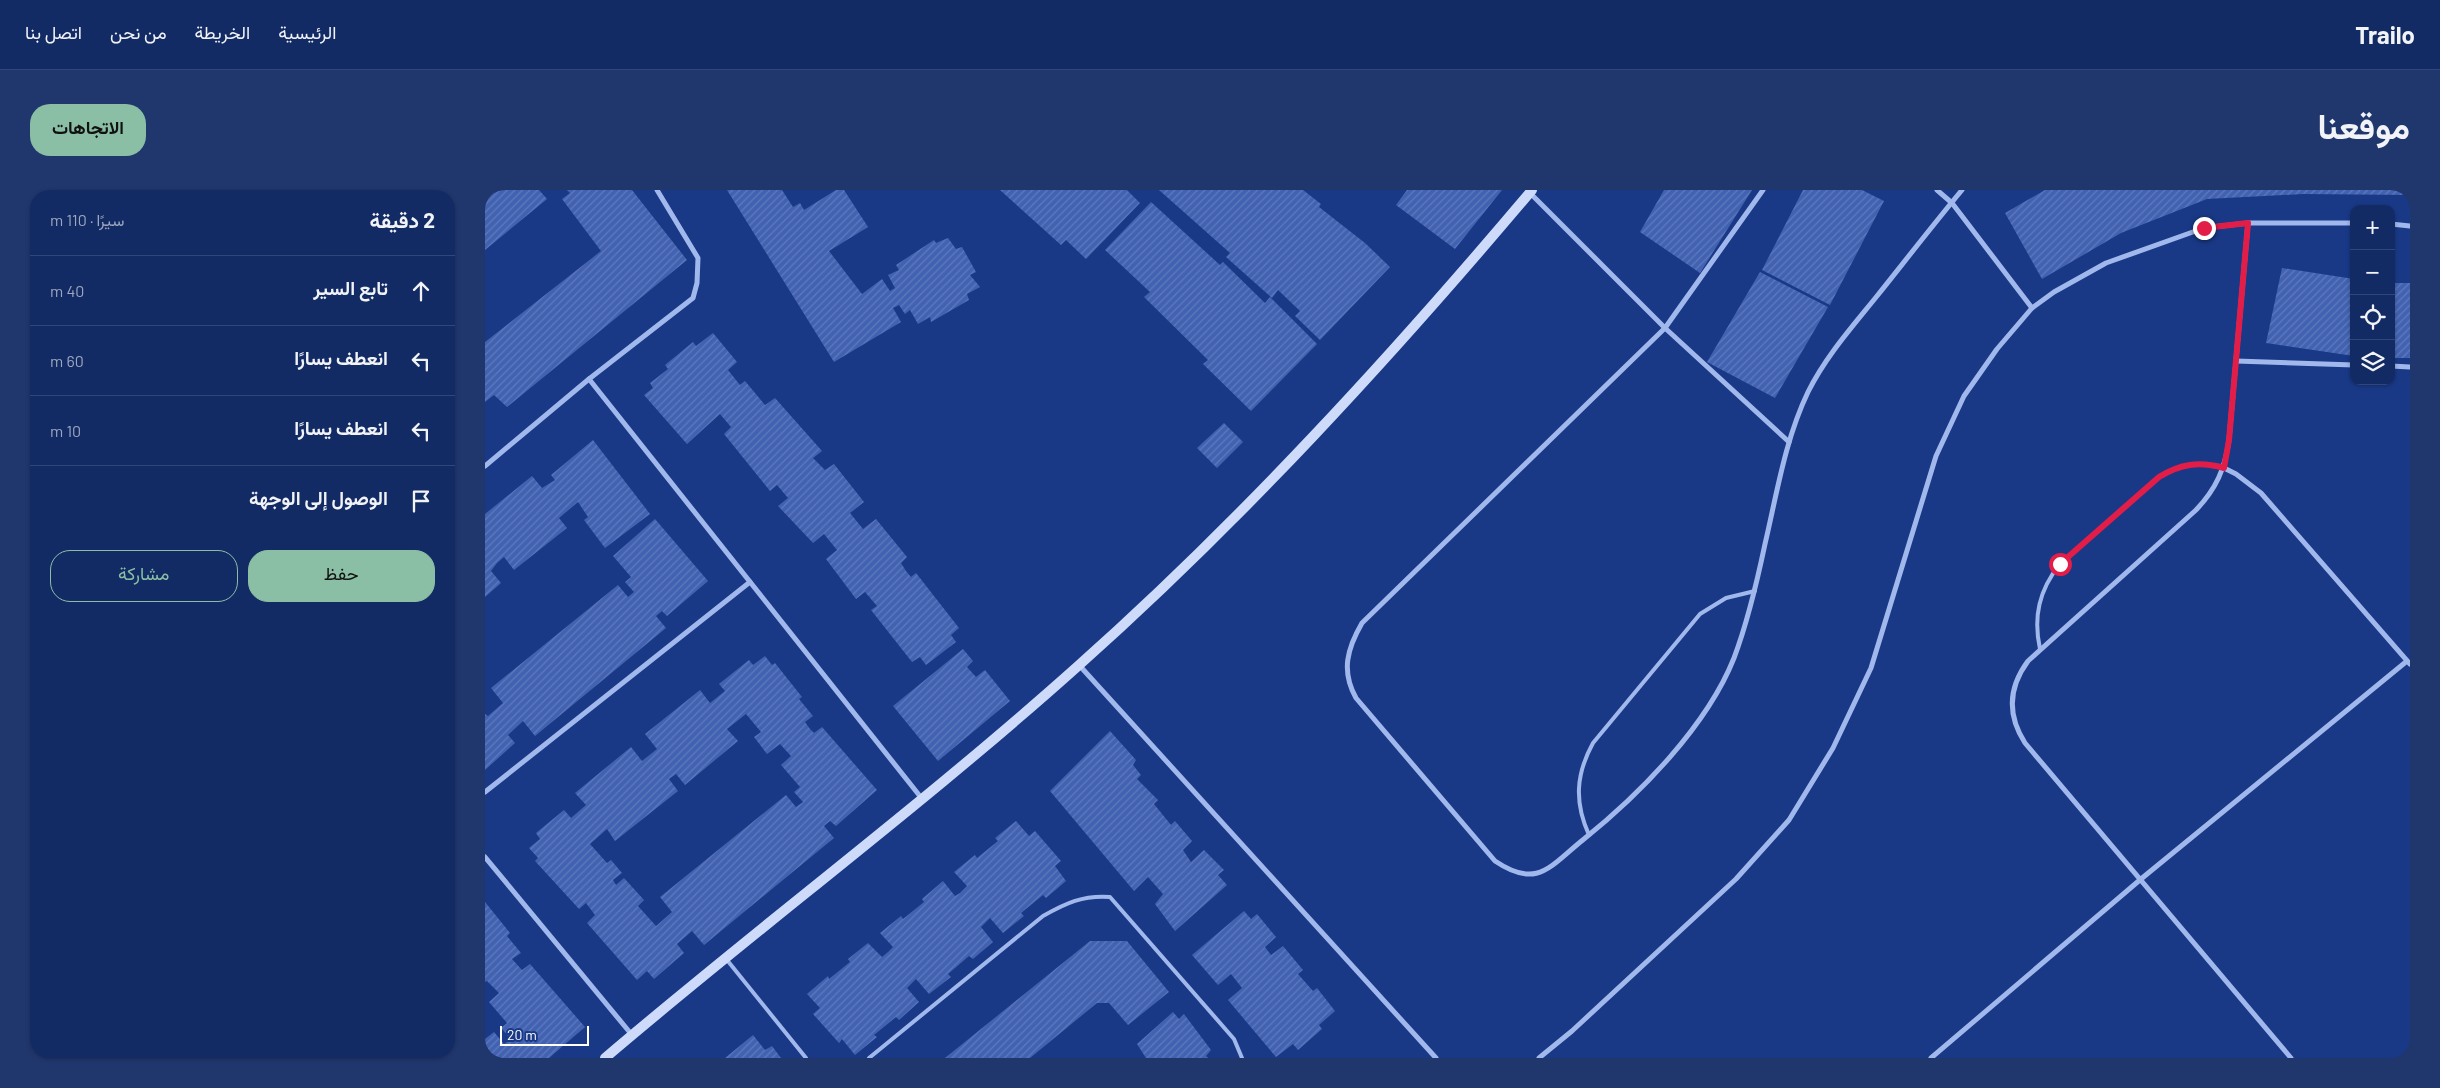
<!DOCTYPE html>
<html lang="ar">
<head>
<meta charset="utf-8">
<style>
	body { margin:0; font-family:Barlow,Vazirmatn,sans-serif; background:#20376e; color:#f1f3f6; direction:rtl }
	.controls { position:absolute; right:15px; top:15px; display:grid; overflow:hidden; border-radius:10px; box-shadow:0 1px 4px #0004 }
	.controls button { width:45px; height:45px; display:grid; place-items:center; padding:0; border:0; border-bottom:1px solid #324779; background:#132b65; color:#f1f3f6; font:25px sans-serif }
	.scale { position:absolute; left:15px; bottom:12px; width:89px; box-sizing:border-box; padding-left:5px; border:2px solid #fff; border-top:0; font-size:14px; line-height:18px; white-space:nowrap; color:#fff; -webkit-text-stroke:4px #193987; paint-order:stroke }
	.stop { position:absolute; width:15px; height:15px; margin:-11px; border:4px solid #e11d48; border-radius:50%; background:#fff }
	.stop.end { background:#e11d48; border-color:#fff; box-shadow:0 1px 5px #0008 }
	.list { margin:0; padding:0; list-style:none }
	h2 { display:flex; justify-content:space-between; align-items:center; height:65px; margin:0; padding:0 20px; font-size:21px }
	h2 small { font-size:16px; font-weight:400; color:#9da7bf }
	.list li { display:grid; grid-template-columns:32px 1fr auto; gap:15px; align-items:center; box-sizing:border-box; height:70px; padding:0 20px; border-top:1px solid #324779 }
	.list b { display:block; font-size:19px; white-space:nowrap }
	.list em { font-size:16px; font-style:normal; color:#9da7bf }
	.actions { display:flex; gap:10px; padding:15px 20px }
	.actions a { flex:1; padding:11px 0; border:1px solid #8abfa5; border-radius:20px; text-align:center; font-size:18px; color:#8abfa5 }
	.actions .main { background:#8abfa5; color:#111 }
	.icon { flex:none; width:28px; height:28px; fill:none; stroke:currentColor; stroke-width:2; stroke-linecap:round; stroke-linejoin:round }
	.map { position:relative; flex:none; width:1925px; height:868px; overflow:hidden; direction:ltr; border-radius:20px }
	header { display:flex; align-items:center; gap:30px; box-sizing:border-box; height:70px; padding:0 25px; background:#132b65; border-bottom:1px solid #324779 }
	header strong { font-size:24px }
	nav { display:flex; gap:28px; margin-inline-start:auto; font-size:18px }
	.intro { display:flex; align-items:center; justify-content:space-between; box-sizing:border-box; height:120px; padding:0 30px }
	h1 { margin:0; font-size:35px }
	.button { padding:12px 22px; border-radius:20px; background:#8abfa5; color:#111; font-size:18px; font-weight:700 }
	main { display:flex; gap:30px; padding:0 30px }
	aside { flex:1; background:#132b65; border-radius:20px; box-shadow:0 1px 4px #0004 }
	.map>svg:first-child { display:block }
	.building { fill:url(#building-hatch); fill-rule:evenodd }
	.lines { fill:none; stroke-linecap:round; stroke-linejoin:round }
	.lane { stroke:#a1b8ed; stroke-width:4 }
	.street { stroke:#a1b8ed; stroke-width:5 }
	.secondary { stroke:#cedaf9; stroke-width:10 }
	.route { stroke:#e11d48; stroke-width:6 }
</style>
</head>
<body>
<header>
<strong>Trailo</strong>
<nav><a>الرئيسية</a><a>الخريطة</a><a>من نحن</a><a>اتصل بنا</a></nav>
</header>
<div class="intro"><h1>موقعنا</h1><a class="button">الاتجاهات</a></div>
<main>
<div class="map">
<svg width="1925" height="868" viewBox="0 0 1925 868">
	<defs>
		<pattern id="building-hatch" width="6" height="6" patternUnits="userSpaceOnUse" patternTransform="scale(1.25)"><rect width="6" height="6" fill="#4262b1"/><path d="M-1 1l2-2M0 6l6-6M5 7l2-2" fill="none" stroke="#5e7abd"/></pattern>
	</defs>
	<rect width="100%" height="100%" fill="#193987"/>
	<!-- building -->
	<g class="building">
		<polygon points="0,0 54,0 62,9 0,60"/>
		<polygon points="82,0 147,0 202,70 22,217 9,205 0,212 0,152 116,61 77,9 85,3"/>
		<polygon points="242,0 297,0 308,17 315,13 319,20 351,0 359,0 383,37 344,61 377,104 397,89 405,101 410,98 403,85 414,80 411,75 449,50 451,53 463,48 471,59 477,57 491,82 485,85 495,97 482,104 484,110 446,132 445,127 433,134 425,120 420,124 414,115 408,118 416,132 349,172"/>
		<polygon points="515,0 642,0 655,13 601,69 581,50 576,55"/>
		<polygon points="674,0 818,0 836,14 834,17 880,53 905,77 835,150 810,126 815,121 793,100 787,108 741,67 745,63"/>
		<polygon points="922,0 1017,0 970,59 911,15"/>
		<polygon points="1179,0 1267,0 1215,83 1155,42"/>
		<polygon points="1318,0 1377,0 1399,11 1345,115 1277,80"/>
		<polygon points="1560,0 1925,0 1925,5 1818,4 1722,9 1636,43 1557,89 1520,23"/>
		<polygon points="666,12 735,75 738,72 780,113 785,107 832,154 766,221 718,174 723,170 659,107 665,102 620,60"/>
		<polygon points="1797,78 1869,89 1869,166 1781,153"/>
		<polygon points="1275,82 1343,117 1290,208 1222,172"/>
		<rect x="1906" y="93" width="19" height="75"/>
		<polygon points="228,143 252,172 243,180 255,195 260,191 280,215 290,208 337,261 328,268 340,280 349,274 379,312 365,323 378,339 391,329 422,367 416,373 421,381 426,387 431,383 474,438 466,445 471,452 441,475 435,467 427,472 386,420 392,416 380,402 371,409 341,369 352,360 339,344 328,353 293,316 303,308 292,295 285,301 239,244 246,237 235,224 202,254 159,205 168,198 165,193 183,179 180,175 208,152 211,156"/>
		<polygon points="739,233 758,252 732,278 712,258"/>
		<polygon points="108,250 165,324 120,358 99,330 103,327 93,312 74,328 82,338 29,380 19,367 12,373 6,381 16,393 0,407 0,324 47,286 57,298 70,290 66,285"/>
		<polygon points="170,329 223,391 182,426 177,421 171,426 181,438 50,546 38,531 23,545 30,553 0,580 0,524 3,526 18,513 6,498 133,395 143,407 149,402 140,392 146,387 128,366"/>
		<polygon points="478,459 488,471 482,477 491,487 500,480 525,511 453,571 408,516"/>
		<path d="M 280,466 L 287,475 L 290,473 L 317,507 L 314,509 L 328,526 L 320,532 L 325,539 L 329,543 L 337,537 L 392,600 L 351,636 L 345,631 L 339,636 L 349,648 L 219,755 L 207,741 L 192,754 L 199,763 L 169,789 L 162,781 L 152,790 L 102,733 L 110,725 L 101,713 L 94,719 L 50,671 L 53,668 L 44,658 L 55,649 L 51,643 L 79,620 L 86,628 L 101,615 L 90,603 L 146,557 L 157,571 L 172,559 L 160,544 L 215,500 L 225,513 L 240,501 L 234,494 L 264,470 L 268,475 ZM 261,524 L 276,542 L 269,547 L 282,564 L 295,554 L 306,566 L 296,575 L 315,597 L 309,602 L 318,612 L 311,617 L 301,605 L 175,707 L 187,722 L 171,736 L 153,716 L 159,710 L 139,688 L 131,695 L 128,690 L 137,683 L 126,670 L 122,673 L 105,654 L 122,639 L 130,651 L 193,601 L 184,589 L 191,584 L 200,595 L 253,551 L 242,539 Z"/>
		<polygon points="625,541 651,570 648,575 656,585 652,589 673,610 669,614 686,635 690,631 707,651 698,660 706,672 719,660 739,680 733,685 742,695 690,741 670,714 678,704 663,687 649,701 565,601"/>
		<polygon points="531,631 544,646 550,641 576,671 570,676 581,691 561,708 558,705 536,723 539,726 518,743 505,728 496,737 508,752 488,769 484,766 463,784 466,787 444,804 431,789 422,798 434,812 414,830 411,827 389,845 392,847 370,865 357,849 354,853 328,824 335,818 322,804 343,786 344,789 365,772 363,769 383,753 397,767 403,762 408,757 395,743 416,726 418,729 439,712 437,709 458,691 470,706 475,703 482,696 469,682 490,665 492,668 513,651 510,648"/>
		<polygon points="0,712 25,743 22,746 36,763 27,769 37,780 45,774 100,837 64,868 0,868 0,849 9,842 19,854 26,849 16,838 22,833 4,812 14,803 2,791 0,792"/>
		<polygon points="759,721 766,729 772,724 791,747 780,757 786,765 798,756 818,780 813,784 828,801 832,798 850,821 834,835 837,839 813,860 808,854 791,867 743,810 757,798 746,784 733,795 707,765"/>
		<polygon points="605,751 642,751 684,802 643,835 624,813 612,813 545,868 460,868"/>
		<polygon points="688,822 694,829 699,824 726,860 721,866 723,868 661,868 652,854"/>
		<polygon points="268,845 280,860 287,856 296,868 240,868"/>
	</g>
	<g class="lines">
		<!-- lane -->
		<g class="lane">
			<path d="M 1555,459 C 1548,427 1554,400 1575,374 L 1674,287 C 1695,274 1714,271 1739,278"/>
			<path d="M 1104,645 C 1089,612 1091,584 1108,553 L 1215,424 L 1241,408 L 1270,401"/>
			<polyline points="242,770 321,868"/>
			<path d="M 384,868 L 558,726 C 581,713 598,705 625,707 L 749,849 L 757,868"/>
		</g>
		<!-- street -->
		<g class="street">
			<path d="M 1278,0 L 1180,138 L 877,433 C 862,459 856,481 871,508 L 1010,671 C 1053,700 1065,676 1099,649 C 1155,604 1222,536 1249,468 C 1263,431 1272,392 1280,354 C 1292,303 1300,250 1323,202 C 1341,166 1367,137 1392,106 C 1420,71 1448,35 1477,0"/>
			<polyline points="1452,0 1467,13 1547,118"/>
			<polyline points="1045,3 1180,138 1304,252"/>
			<path d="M 1763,33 L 1744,250 C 1740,279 1731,299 1711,320 L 1543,471 C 1523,498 1522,525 1540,553 L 1806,868"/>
			<polyline points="1906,34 1925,36"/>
			<polyline points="1751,171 1869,175"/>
			<polyline points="1906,176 1925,177"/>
			<polyline points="104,189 438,610"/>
			<polyline points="0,276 104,189 208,108 212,93 213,68 172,0"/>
			<polyline points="1739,278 1751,284 1776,303 1925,474"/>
			<polyline points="594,475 951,868"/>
			<polyline points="0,602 265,392"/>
			<polyline points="0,667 147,845"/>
			<polyline points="1054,868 1087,841 1251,689 1304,630 1348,558 1386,478 1451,266 1479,206 1512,159 1547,118 1569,102 1621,73 1719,38 1763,33 1869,33"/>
			<polyline points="1446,868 1656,689 1922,471"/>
		</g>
		<!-- secondary -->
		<path class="secondary" d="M 120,868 C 276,735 440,613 593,476 C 756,331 906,167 1047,0"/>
	</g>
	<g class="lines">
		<!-- route -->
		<path class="route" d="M 1575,374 L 1674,287 C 1695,274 1714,271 1739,278 L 1744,250 L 1763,33 L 1719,38"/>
	</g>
</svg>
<div class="controls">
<button>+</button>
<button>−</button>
<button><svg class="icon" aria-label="locate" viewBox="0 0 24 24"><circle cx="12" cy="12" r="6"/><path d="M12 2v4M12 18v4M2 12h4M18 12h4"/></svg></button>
<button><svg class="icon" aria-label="layers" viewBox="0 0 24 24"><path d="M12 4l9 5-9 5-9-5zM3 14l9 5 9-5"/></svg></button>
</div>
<div class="scale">20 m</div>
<div class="stop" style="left:1575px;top:374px"></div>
<div class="stop end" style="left:1719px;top:38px"></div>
</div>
<aside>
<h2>2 دقيقة<small>سيرًا · 110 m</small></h2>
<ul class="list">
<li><svg class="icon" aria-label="ahead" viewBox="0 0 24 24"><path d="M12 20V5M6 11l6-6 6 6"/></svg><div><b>تابع السير</b></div><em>40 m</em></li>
<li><svg class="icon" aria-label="left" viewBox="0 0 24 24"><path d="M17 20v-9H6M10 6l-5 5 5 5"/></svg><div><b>انعطف يسارًا</b></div><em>60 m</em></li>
<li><svg class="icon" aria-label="left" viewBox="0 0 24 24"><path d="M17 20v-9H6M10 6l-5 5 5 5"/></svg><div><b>انعطف يسارًا</b></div><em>10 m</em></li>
<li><svg class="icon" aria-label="arrive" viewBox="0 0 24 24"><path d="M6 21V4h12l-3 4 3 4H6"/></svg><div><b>الوصول إلى الوجهة</b></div></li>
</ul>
<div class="actions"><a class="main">حفظ</a><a>مشاركة</a></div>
</aside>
</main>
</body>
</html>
